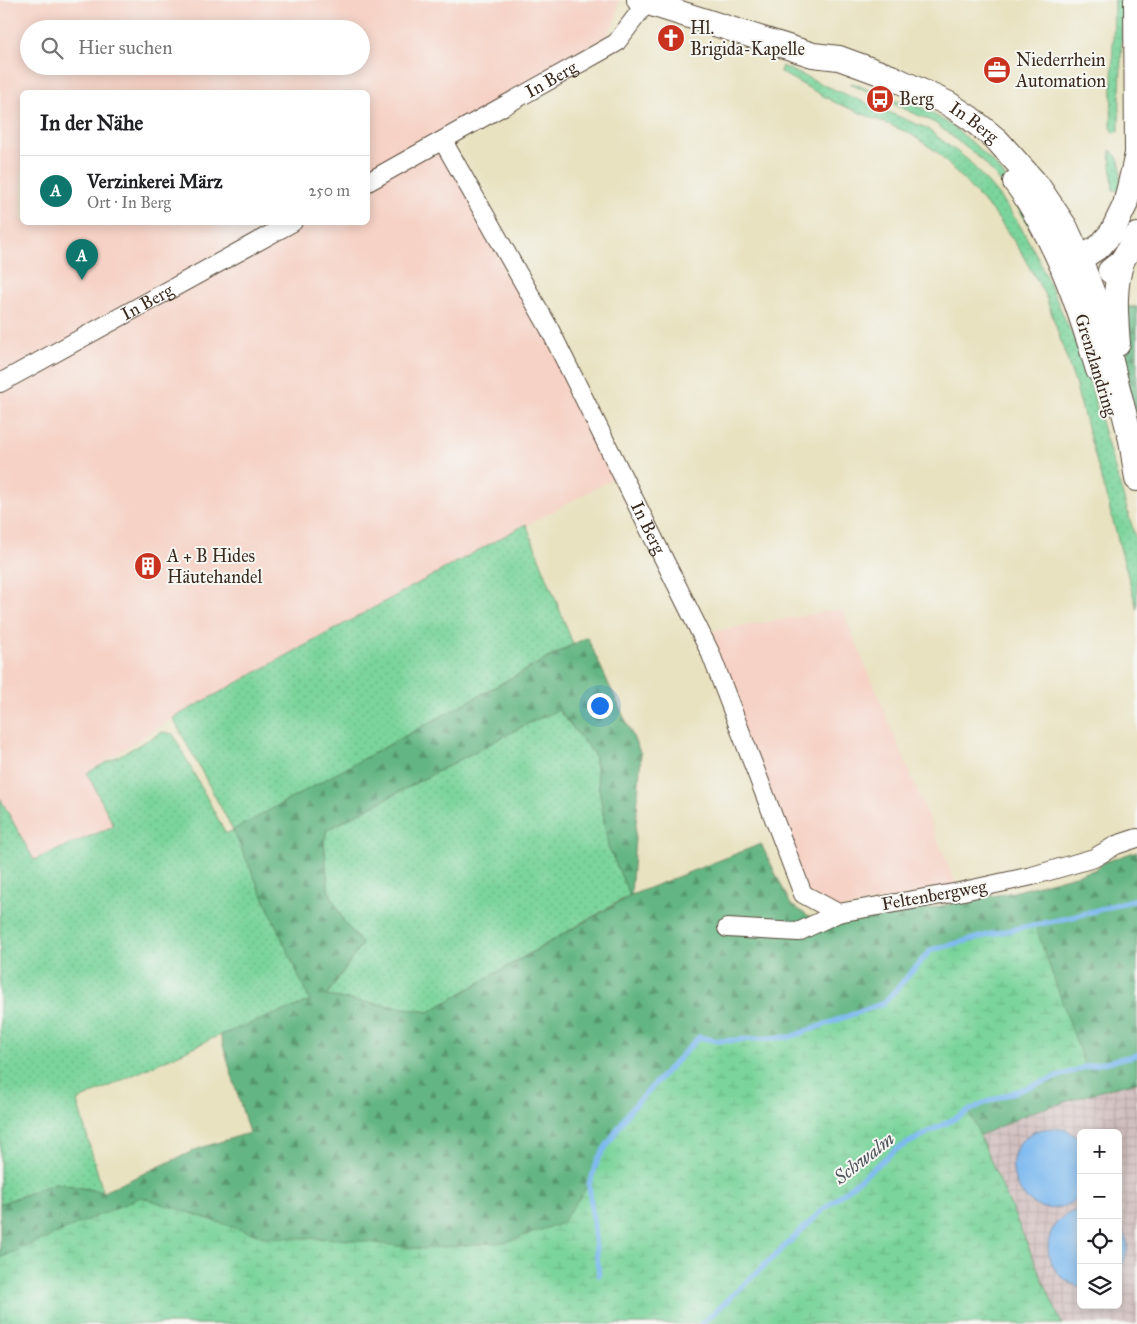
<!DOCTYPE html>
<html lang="de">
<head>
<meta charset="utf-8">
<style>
	body { margin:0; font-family:"IM FELL Great Primer",serif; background:#f2f2f2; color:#202124 }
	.controls { position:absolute; right:15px; bottom:15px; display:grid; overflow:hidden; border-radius:8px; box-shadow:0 2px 12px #0003 }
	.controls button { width:45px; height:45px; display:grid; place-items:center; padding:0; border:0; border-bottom:1px solid #e0e0e0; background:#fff; color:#202124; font:25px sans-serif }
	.you { position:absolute; left:599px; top:705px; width:18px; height:18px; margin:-12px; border:4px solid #fff; border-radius:50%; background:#1a73e8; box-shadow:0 0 0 8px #1a73e833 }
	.badge { display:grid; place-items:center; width:32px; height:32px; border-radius:50%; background:#0f766e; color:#fff; font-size:16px; font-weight:700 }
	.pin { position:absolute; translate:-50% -41px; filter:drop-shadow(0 1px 2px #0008) }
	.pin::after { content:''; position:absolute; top:26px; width:18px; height:15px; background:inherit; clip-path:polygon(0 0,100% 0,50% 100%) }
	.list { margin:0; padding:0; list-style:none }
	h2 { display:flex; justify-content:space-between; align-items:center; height:65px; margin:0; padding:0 20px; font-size:21px }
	h2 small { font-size:16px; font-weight:400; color:#757577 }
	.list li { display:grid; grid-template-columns:32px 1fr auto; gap:15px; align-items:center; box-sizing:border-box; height:70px; padding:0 20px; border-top:1px solid #e0e0e0 }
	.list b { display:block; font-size:19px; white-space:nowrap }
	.list p { margin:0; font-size:16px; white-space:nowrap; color:#757577 }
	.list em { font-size:16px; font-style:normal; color:#757577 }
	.icon { flex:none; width:28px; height:28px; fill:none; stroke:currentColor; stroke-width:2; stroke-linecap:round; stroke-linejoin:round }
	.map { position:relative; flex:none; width:1137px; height:1324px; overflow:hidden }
	.search { position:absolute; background:#fff; box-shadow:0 2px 12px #0003; left:20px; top:20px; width:350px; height:55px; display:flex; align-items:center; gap:12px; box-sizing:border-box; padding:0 18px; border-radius:28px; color:#757577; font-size:19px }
	.panel { position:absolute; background:#fff; box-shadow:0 2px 12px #0003; left:20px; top:90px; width:350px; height:135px; border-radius:8px }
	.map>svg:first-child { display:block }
	.built { fill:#f6d1c5; fill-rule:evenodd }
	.industrial { fill:url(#industrial-grid); fill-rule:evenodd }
	.grass { fill:url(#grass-dots); stroke:#5a7f5c }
	.forest { fill:url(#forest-firs); stroke:#4f7050; fill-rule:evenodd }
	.wetland { fill:url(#wetland-marsh); stroke:#5a7f5c }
	.water { fill:#7db9ef; stroke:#5c7286 }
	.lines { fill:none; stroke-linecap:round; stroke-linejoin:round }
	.stream { stroke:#7db9ef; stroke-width:5.5 }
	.minor-casing { stroke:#554636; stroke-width:20 }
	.secondary-casing { stroke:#554636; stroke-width:26 }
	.minor { stroke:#fff; stroke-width:18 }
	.secondary { stroke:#fff; stroke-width:24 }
	.labels { text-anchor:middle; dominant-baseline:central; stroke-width:4; stroke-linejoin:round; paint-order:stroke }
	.poi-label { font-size:18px; fill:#3b2a1e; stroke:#f6f6f2; text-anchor:start }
	.street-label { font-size:18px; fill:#3b2a1e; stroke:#f6f6f2 }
	.water-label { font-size:19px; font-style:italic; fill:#4f555d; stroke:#f6f6f2 }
</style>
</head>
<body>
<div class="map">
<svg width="1137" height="1324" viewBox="0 0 1137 1324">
	<defs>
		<pattern id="industrial-grid" width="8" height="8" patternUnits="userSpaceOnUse" patternTransform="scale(1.25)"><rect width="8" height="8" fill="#d1bfbf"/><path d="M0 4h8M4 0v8" fill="none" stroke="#b4a4a4"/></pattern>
		<pattern id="grass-dots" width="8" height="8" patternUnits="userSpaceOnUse" patternTransform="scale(1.25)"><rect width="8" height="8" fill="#7ad49b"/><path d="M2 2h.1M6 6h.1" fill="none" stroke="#6ab685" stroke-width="1.8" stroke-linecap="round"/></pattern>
		<pattern id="forest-firs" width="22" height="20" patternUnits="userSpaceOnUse" patternTransform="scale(1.25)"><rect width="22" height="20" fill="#63b683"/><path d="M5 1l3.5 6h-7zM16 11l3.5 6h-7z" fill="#53946b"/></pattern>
		<pattern id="wetland-marsh" width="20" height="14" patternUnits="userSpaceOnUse" patternTransform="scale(1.25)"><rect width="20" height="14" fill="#7ad49b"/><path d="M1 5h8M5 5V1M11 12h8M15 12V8" fill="none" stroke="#6ab685"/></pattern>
	</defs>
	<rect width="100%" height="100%" fill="#f6f6f2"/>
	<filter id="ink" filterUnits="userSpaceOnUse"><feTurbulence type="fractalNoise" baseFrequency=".02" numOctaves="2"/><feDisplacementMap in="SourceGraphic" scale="10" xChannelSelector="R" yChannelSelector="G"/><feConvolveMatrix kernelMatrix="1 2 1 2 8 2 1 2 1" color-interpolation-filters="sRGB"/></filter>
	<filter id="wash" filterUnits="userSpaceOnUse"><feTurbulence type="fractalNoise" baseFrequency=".0096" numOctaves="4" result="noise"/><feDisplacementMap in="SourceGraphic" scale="20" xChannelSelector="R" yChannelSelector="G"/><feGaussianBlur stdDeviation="1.12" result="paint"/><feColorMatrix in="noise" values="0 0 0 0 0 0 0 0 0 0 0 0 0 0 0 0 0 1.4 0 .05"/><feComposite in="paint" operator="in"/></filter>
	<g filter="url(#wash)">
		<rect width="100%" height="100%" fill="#e9e2c1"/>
		<!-- built -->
		<g class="built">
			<path d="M 0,0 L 619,0 L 616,19 L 607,35 L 569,60 L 437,136 L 549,342 L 614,478 L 173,718 L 87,773 L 114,826 L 33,860 L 0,797 ZM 29,29 L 361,29 L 361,66 L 29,66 ZM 22,92 L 368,92 L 368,222 L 22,222 Z"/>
			<polygon points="842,609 957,887 838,909 805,891 705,633"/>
		</g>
		<!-- industrial -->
		<path class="industrial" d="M 1137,1082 L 1137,1324 L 1053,1324 L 974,1138 L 1032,1112 L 1108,1089 ZM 1081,1133 L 1118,1133 L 1118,1305 L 1081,1305 Z"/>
		<!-- grass -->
		<g class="grass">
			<polygon points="1114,0 1123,0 1119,129 1118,132 1114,133 1111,127"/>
			<polygon points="782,66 840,92 926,128 968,160 999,196 1019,224 1037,256 1082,357 1137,543 1137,609 1075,383 1046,297 1018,247 994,213 937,152 909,133 834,102 780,72"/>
			<path d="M 853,83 C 867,89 881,96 896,101 C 903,103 912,103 918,106 C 954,123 995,159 1016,192 C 1027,209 1035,231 1044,250 L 1007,190 L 983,161 L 935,123 L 850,84 Z"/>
			<path d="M 1110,150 C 1125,161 1120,174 1120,191 L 1113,190 Z"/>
			<polygon points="526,524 573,644 234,830 311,1002 220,1035 77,1101 103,1192 56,1183 0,1204 0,798 34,860 114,826 87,773 163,732 173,734 226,834 233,830 173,718"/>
			<polygon points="558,710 594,754 608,846 630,895 429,1012 326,996 362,944 344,922 328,889 324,841 327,830 531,722"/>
		</g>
		<!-- forest -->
		<g class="forest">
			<polygon points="1123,306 1137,307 1137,442 1129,390"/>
			<path d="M 587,637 L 641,754 L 631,895 L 761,844 L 791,905 L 824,926 L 905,913 L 1013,892 L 1094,870 L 1105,862 L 1137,851 L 1137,1082 L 1108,1089 L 1032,1112 L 974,1138 L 1026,1268 L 0,1324 L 0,1204 L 56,1183 L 103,1192 L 200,1148 L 249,1133 L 220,1035 L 310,1001 L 233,830 ZM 559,710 L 594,754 L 608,846 L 630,896 L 429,1012 L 326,996 L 362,944 L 344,922 L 328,889 L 324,841 L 327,830 L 531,722 Z"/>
		</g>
		<!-- wetland -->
		<polygon class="wetland" points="1035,925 1085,1067 984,1103 969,1111 1062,1324 0,1324 0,1258 141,1197 263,1237 342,1239 422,1249 506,1242 562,1223 589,1184 598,1159 630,1110 699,1037 719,1041 790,1037 884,1003 931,950 992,934"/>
		<!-- water -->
		<g class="water">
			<path d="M 1051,1128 L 1067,1130 L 1081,1140 L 1081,1196 C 1076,1199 1070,1204 1064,1206 C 1019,1223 990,1150 1036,1131 C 1040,1129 1046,1129 1051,1128 Z"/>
			<path d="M 1081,1209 L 1081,1287 C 1038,1276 1036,1219 1081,1209 Z"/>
			<path d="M 1118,1222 C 1133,1244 1128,1252 1118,1274 Z"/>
		</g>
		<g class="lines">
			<!-- stream -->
			<g class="stream">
				<polyline points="599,1275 589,1184 598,1159 630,1110 699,1037 719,1041 790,1037 884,1003 931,950 992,934 1073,917 1137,899"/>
				<polyline points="701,1324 714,1313 824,1209 895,1150 984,1103 1085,1067 1137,1055"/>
			</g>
		</g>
	</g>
	<g filter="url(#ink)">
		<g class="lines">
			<!-- minor casing -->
			<g class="minor-casing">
				<g id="minor">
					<path id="s1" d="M 443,141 L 549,328 L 710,652 L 803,894 L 838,913"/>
					<path id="s2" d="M 368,182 L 616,43 L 647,2"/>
					<path id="s3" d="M 0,383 L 293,222"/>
					<polyline points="727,928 798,932 838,913 959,892 1032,876 1094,858 1116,845 1137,838"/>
				</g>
			</g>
			<!-- secondary casing -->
			<g class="secondary-casing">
				<g id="secondary">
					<path id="s4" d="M 639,0 L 813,55 L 839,58 L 891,77 L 949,104 L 970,118 L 997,140 L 1038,186 L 1066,228 L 1080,259 L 1096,302 L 1131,440 L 1137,479"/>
					<path d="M 1015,182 C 1025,194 1032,207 1039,220 C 1066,267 1082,318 1098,370"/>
					<polyline points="1071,270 1080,259 1100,246 1112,232 1125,205 1137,154 1136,0"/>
					<polyline points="1110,271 1122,261 1137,235"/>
					<path d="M 1118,344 C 1116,316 1113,289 1122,261"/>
				</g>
			</g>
			<!-- minor -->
			<use href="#minor" class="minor"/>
			<!-- secondary -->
			<use href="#secondary" class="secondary"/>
		</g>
	</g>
	<!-- icons -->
	<defs>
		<g id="church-disc" transform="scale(1.4375)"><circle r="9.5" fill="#c8321e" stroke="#f6f6f2"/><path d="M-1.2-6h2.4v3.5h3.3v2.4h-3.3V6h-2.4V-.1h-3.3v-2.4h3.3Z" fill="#fff"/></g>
		<g id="office-disc" transform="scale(1.4375)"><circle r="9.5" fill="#c8321e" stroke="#f6f6f2"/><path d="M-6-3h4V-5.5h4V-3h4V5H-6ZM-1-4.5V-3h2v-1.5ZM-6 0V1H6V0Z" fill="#fff"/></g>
		<g id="bus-disc" transform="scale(1.4375)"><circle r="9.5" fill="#c8321e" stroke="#f6f6f2"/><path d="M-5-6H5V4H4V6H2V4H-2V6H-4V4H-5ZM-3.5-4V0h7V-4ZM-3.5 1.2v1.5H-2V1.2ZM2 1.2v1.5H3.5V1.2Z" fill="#fff"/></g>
		<g id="building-disc" transform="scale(1.4375)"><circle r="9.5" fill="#c8321e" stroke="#f6f6f2"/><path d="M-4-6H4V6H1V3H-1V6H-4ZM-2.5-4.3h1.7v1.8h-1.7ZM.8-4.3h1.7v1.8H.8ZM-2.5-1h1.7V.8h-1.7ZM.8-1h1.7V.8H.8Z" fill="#fff"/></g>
	</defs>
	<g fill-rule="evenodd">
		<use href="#church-disc" x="671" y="38"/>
		<use href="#office-disc" x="997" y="70"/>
		<use href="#bus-disc" x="880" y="99"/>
		<use href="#building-disc" x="148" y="566"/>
	</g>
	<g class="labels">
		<!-- poi labels -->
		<g class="poi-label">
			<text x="690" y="28">Hl.<tspan x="690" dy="21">Brigida-Kapelle</tspan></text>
			<text x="1016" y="60">Niederrhein<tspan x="1016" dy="21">Automation</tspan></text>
			<text x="899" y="99">Berg</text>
			<text x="167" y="556">A + B Hides<tspan x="167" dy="21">Häutehandel</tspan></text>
		</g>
		<!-- street labels -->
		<g class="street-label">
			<text stroke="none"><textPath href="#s2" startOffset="210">In Berg</textPath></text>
			<text stroke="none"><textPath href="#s4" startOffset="359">In Berg</textPath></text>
			<text stroke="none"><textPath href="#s3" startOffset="168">In Berg</textPath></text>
			<text transform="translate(1096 365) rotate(73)">Grenzlandring</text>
			<text stroke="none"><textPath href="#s1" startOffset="438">In Berg</textPath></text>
			<text transform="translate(934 895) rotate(-10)">Feltenbergweg</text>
		</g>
		<!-- water labels -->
		<g class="water-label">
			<text transform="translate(864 1158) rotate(-38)">Schwalm</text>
		</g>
	</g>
</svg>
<div class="controls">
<button>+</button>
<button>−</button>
<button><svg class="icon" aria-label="locate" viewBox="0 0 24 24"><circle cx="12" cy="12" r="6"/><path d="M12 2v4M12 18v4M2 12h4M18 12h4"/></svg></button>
<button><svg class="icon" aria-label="layers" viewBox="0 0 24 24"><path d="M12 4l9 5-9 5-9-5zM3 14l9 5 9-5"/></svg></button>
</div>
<div class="you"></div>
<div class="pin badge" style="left:82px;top:280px">A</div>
<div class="search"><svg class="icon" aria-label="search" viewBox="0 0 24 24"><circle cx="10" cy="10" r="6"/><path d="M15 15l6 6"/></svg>Hier suchen</div>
<section class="panel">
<h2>In der Nähe<small></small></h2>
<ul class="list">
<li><span class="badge">A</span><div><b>Verzinkerei März</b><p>Ort · In Berg</p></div><em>250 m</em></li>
</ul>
</section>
</div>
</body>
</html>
